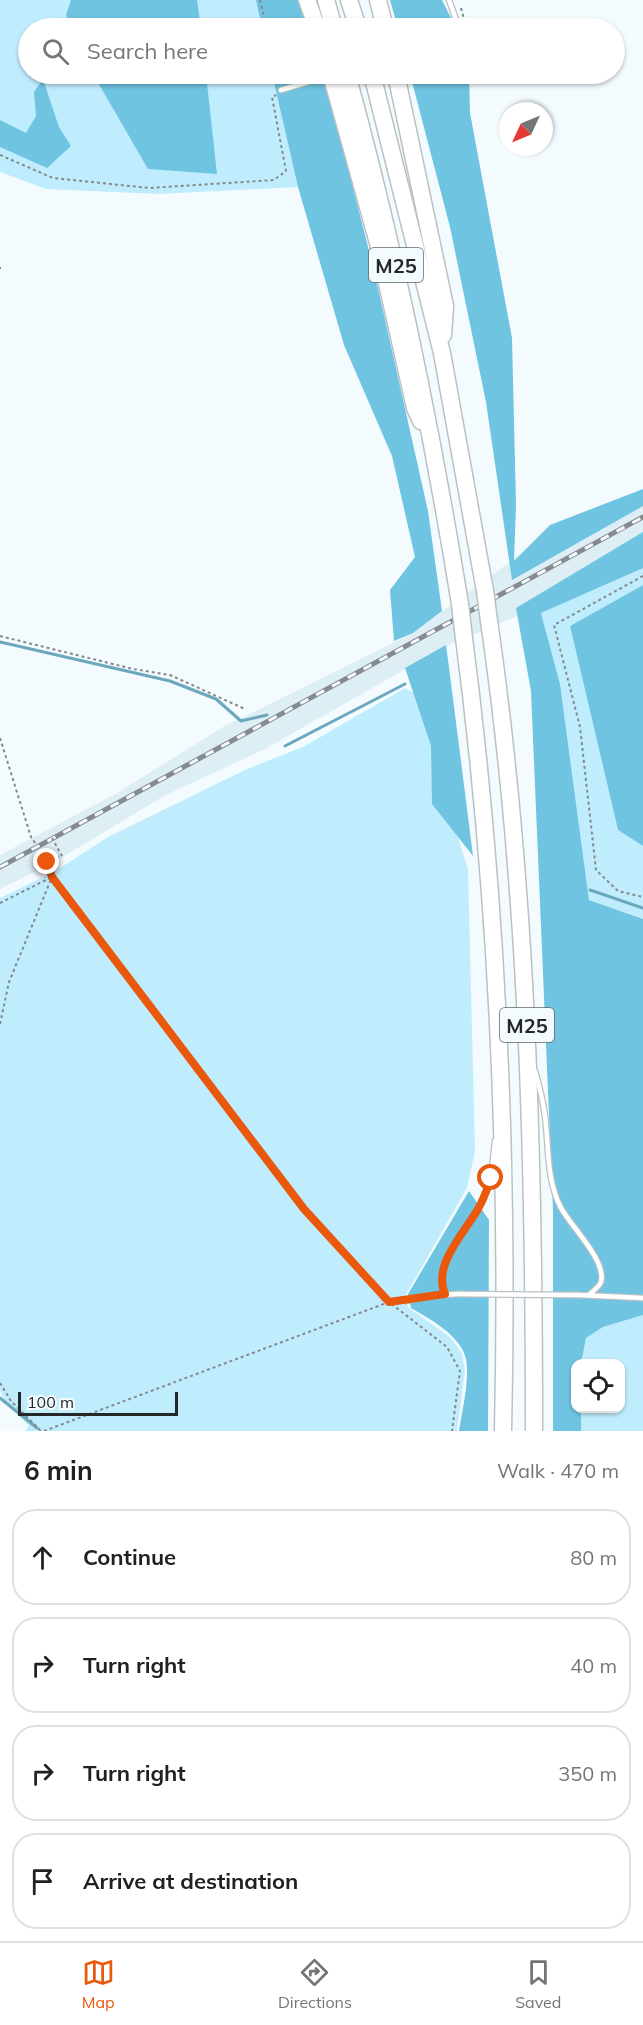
<!DOCTYPE html>
<html lang="en">
<head>
<meta charset="utf-8">
<style>
	body { margin:0; font-family:Mulish,sans-serif; background:#f6f6f6; color:#202124 }
	.controls { position:absolute; right:18px; bottom:18px; display:grid; overflow:hidden; border-radius:12px; box-shadow:0 2px 4px #0004 }
	.controls button { width:54px; height:54px; display:grid; place-items:center; padding:0; border:0; border-bottom:2px solid #e0e0e0; background:#fff; color:#202124; font:30px sans-serif }
	.compass { position:absolute; left:499px; top:102px; width:54px; height:54px; border-radius:50%; background:#fff; box-shadow:0 2px 4px #0004; rotate:226deg }
	.scale { position:absolute; left:18px; bottom:15px; width:160px; box-sizing:border-box; padding-left:6px; border:3px solid #242728; border-top:0; font-size:16px; line-height:21px; white-space:nowrap; color:#242728; -webkit-text-stroke:4px #f3fbfe; paint-order:stroke }
	.stop { position:absolute; width:18px; height:18px; margin:-14px; border:4px solid #ea580c; border-radius:50%; background:#fff }
	.stop.end { background:#ea580c; border-color:#fff; box-shadow:0 2px 6px #0008 }
	.list { margin:0; padding:0; list-style:none }
	h2 { display:flex; justify-content:space-between; align-items:center; height:78px; margin:0; padding:0 24px; font-size:26px }
	h2 small { font-size:20px; font-weight:400; color:#757577 }
	.list li { display:grid; grid-template-columns:39px 1fr auto; gap:18px; align-items:center; box-sizing:border-box; height:96px; margin:0 12px 12px; padding:0 12px; border:2px solid #e0e0e0; border-radius:24px }
	.list b { display:block; font-size:22px; white-space:nowrap }
	.list em { font-size:20px; font-style:normal; color:#757577 }
	.icon { flex:none; width:33px; height:33px; fill:none; stroke:currentColor; stroke-width:2; stroke-linecap:round; stroke-linejoin:round }
	.map { position:relative; flex:none; width:643px; height:1431px; overflow:hidden }
	.search { position:absolute; background:#fff; box-shadow:0 2px 4px #0004; left:18px; right:18px; top:18px; height:66px; display:flex; align-items:center; gap:15px; box-sizing:border-box; padding:0 21px; border-radius:33px; color:#757577; font-size:22px }
	.sheet { height:510px; background:#fff }
	nav { display:flex; justify-content:space-around; align-items:center; box-sizing:border-box; height:84px; border-top:2px solid #e0e0e0; background:#fff; font-size:16px; color:#757577 }
	nav a { display:grid; justify-items:center; gap:3px }
	nav .on { color:#ea580c }
	.map>svg:first-child { display:block }
	.built { fill:#deeef5 }
	.green { fill:#c0edfe }
	.forest { fill:#6fc4e2 }
	.lines { fill:none; stroke-linecap:round; stroke-linejoin:round }
	.stream { stroke:#6ba8be; stroke-width:3 }
	.lane-casing { stroke:#bac1c4; stroke-width:7 }
	.highway-casing { stroke:#bac1c4; stroke-width:19 }
	.path { stroke:#84898b; stroke-width:2; stroke-dasharray:3 3; stroke-linecap:butt }
	.lane { stroke:#fff; stroke-width:4.5 }
	.highway { stroke:#fff; stroke-width:16 }
	.rail-casing { stroke:#868b8d; stroke-width:5 }
	.rail { stroke:#f3fbfe; stroke-width:3; stroke-dasharray:9; stroke-linecap:butt }
	.lane-bridge-casing { stroke:#bac1c4; stroke-width:7; stroke-linecap:butt }
	.highway-bridge-casing { stroke:#bac1c4; stroke-width:19; stroke-linecap:butt }
	.path-bridge { stroke:#84898b; stroke-width:2; stroke-dasharray:3 3; stroke-linecap:butt }
	.lane-bridge { stroke:#fff; stroke-width:4.5 }
	.highway-bridge { stroke:#fff; stroke-width:16 }
	.route { stroke:#ea580c; stroke-width:8 }
	.labels { text-anchor:middle; dominant-baseline:central; stroke-width:4.5; stroke-linejoin:round; paint-order:stroke }
	.shield { fill:#f3fbfe; stroke:#626768; stroke-width:1.5 }
	.shield-label { font-size:20px; font-weight:bold; fill:#242728 }
</style>
</head>
<body>
<div class="map">
<svg width="643" height="1431" viewBox="0 0 643 1431">
	<rect width="100%" height="100%" fill="#f3fbfe"/>
	<!-- built -->
	<polygon class="built" points="643,489 643,554 560,598 446,646 265,749 164,796 51,864 0,889 0,855 117,793 223,727 413,633 553,530"/>
	<!-- green -->
	<g class="green">
		<polygon points="0,0 256,0 262,28 28,28 28,74 272,74 298,187 159,194 46,189 0,172"/>
		<polygon points="643,567 643,585 570,626 618,830 643,846 643,919 589,900 560,684 541,613"/>
		<polygon points="405,688 414,693 431,746 436,802 457,835 468,869 475,1151 467,1188 404,1298 408,1307 450,1337 462,1353 465,1371 457,1431 25,1431 29,1426 5,1402 0,1391 0,898 54,872 108,837 247,769 303,747"/>
		<polygon points="643,1315 643,1431 581,1431 581,1409 620,1408 620,1364 581,1363 586,1338 603,1327"/>
	</g>
	<!-- forest -->
	<g class="forest">
		<polygon points="71,0 197,0 201,28 72,28 66,15"/>
		<polygon points="256,0 299,0 309,28 262,28"/>
		<polygon points="390,0 442,0 456,28 398,28"/>
		<polygon points="93,74 206,74 217,174 148,169"/>
		<polygon points="272,74 324,74 374,270 428,511 442,611 413,633 394,641 390,590 415,557 392,456 344,345 298,187"/>
		<polygon points="410,74 469,74 470,113 512,338 516,505 514,561 550,525 643,489 643,506 512,580 486,402 450,227"/>
		<polygon points="43,79 59,127 71,146 47,168 0,147 0,120 26,133 36,116 34,92"/>
		<polygon points="643,532 643,568 541,613 560,684 589,900 643,919 643,1315 603,1327 586,1338 581,1363 576,1364 576,1408 581,1409 581,1431 553,1431 553,1209 531,691 516,608"/>
		<polygon points="643,585 643,846 618,830 570,626"/>
		<polygon points="446,645 450,675 473,856 432,804 431,746 405,668"/>
		<path d="M 469,1191 L 489,1220 L 488,1431 L 459,1431 C 462,1411 472,1371 464,1353 C 456,1333 428,1318 411,1308 L 408,1294 Z"/>
	</g>
	<g class="lines">
		<!-- stream -->
		<g class="stream">
			<polyline points="0,642 170,681 216,699 241,721 267,715"/>
			<polyline points="285,746 405,684"/>
			<polyline points="590,890 643,908"/>
			<polyline points="0,1398 37,1428"/>
		</g>
		<!-- lane casing -->
		<g class="lane-casing">
			<g id="lane">
				<polyline points="449,0 459,28"/>
				<polyline points="281,90 308,82"/>
				<path d="M 535,1071 C 539,1085 543,1101 545,1116 C 549,1146 546,1177 560,1206 C 569,1225 607,1260 601,1282 C 599,1287 593,1291 589,1295"/>
				<path d="M 445,1294 C 431,1264 473,1223 484,1197 C 492,1179 493,1160 495,1141"/>
				<polyline points="579,1295 643,1298"/>
				<polyline points="406,1301 427,1296 458,1294"/>
			</g>
		</g>
		<!-- highway casing -->
		<g class="highway-casing">
			<g id="highway">
				<polyline points="307,0 317,28"/>
				<polyline points="326,0 334,28"/>
				<polyline points="349,0 358,28"/>
				<polyline points="378,0 385,28"/>
				<polyline points="331,74 378,243 415,408 421,421"/>
				<path d="M 347,74 C 395,249 431,425 460,604"/>
				<polyline points="372,74 442,353 485,591"/>
				<polyline points="396,74 445,306 443,335"/>
				<path d="M 489,621 C 528,889 534,1160 534,1431"/>
				<path d="M 463,630 C 498,896 509,1163 503,1431"/>
			</g>
		</g>
		<!-- path -->
		<g class="path">
			<polyline points="260,0 267,28"/>
			<polyline points="461,8 464,19"/>
			<polyline points="277,74 279,82"/>
			<polyline points="0,155 53,178 149,188 274,180 286,171 272,97 276,95"/>
			<polyline points="0,267 0,269"/>
			<polyline points="643,576 554,625 580,727 596,870 618,891 643,897"/>
			<polyline points="0,636 133,669 170,675 245,709"/>
			<polyline points="0,738 31,837 37,846 52,838"/>
			<polyline points="52,877 304,1209 389,1302 447,1347 460,1371 452,1431"/>
			<polyline points="0,903 52,877 47,862 62,856"/>
			<polyline points="0,1024 9,982 52,877"/>
			<polyline points="0,1383 11,1401 41,1431"/>
			<polyline points="44,1431 389,1302 399,1301"/>
		</g>
		<!-- lane -->
		<use href="#lane" class="lane"/>
		<!-- highway -->
		<use href="#highway" class="highway"/>
		<!-- rail casing -->
		<g class="rail-casing">
			<polyline id="rail" points="0,867 643,517"/>
		</g>
		<!-- rail -->
		<use href="#rail" class="rail"/>
		<!-- lane-bridge casing -->
		<g class="lane-bridge-casing">
			<polyline id="lane-bridge" points="458,1294 579,1295"/>
		</g>
		<!-- highway-bridge casing -->
		<g class="highway-bridge-casing">
			<g id="highway-bridge">
				<polyline points="485,591 489,621"/>
				<polyline points="460,604 463,630"/>
			</g>
		</g>
		<!-- path-bridge -->
		<polyline class="path-bridge" points="52,838 62,856"/>
		<!-- lane-bridge -->
		<use href="#lane-bridge" class="lane-bridge"/>
		<!-- highway-bridge -->
		<use href="#highway-bridge" class="highway-bridge"/>
	</g>
	<g class="lines">
		<!-- route -->
		<path class="route" d="M 47,862 L 52,877 L 304,1209 L 389,1302 L 445,1294 C 432,1265 465,1232 478,1209 C 484,1199 487,1189 491,1178"/>
	</g>
	<g class="labels">
		<!-- shield labels -->
		<g class="shield">
			<rect x="369" y="248" width="54" height="34" rx="4.5"/>
			<rect x="500" y="1008" width="54" height="34" rx="4.5"/>
		</g>
		<g class="shield-label">
			<text x="396" y="265">M25</text>
			<text x="527" y="1025">M25</text>
		</g>
	</g>
</svg>
<div class="controls">
<button><svg class="icon" aria-label="locate" viewBox="0 0 24 24"><circle cx="12" cy="12" r="6"/><path d="M12 2v4M12 18v4M2 12h4M18 12h4"/></svg></button>
</div>
<svg class="compass" viewBox="-18 -18 36 36"><path d="M0-13l5 13h-10z" fill="#e53935"/><path d="M0 13l5-13h-10z" fill="#757577"/></svg>
<div class="scale">100 m</div>
<div class="stop" style="left:491px;top:1178px"></div>
<div class="stop end" style="left:47px;top:862px"></div>
<div class="search"><svg class="icon" aria-label="search" viewBox="0 0 24 24"><circle cx="10" cy="10" r="6"/><path d="M15 15l6 6"/></svg>Search here</div>
</div>
<section class="sheet">
<h2>6 min<small>Walk · 470 m</small></h2>
<ul class="list">
<li><svg class="icon" aria-label="ahead" viewBox="0 0 24 24"><path d="M12 20V5M6 11l6-6 6 6"/></svg><div><b>Continue</b></div><em>80 m</em></li>
<li><svg class="icon" aria-label="right" viewBox="0 0 24 24"><path d="M7 20v-9h11M14 6l5 5-5 5"/></svg><div><b>Turn right</b></div><em>40 m</em></li>
<li><svg class="icon" aria-label="right" viewBox="0 0 24 24"><path d="M7 20v-9h11M14 6l5 5-5 5"/></svg><div><b>Turn right</b></div><em>350 m</em></li>
<li><svg class="icon" aria-label="arrive" viewBox="0 0 24 24"><path d="M6 21V4h12l-3 4 3 4H6"/></svg><div><b>Arrive at destination</b></div></li>
</ul>
</section>
<nav>
<a class="on"><svg class="icon" aria-label="map" viewBox="0 0 24 24"><path d="M3 6l6-2 6 2 6-2v14l-6 2-6-2-6 2zM9 4v14M15 6v14"/></svg>Map</a>
<a><svg class="icon" aria-label="directions" viewBox="0 0 24 24"><path d="M12 3l9 9-9 9-9-9zM9 14v-3h6M13 9l2 2-2 2"/></svg>Directions</a>
<a><svg class="icon" aria-label="saved" viewBox="0 0 24 24"><path d="M7 4h10v16l-5-4-5 4z"/></svg>Saved</a>
</nav>
</body>
</html>
